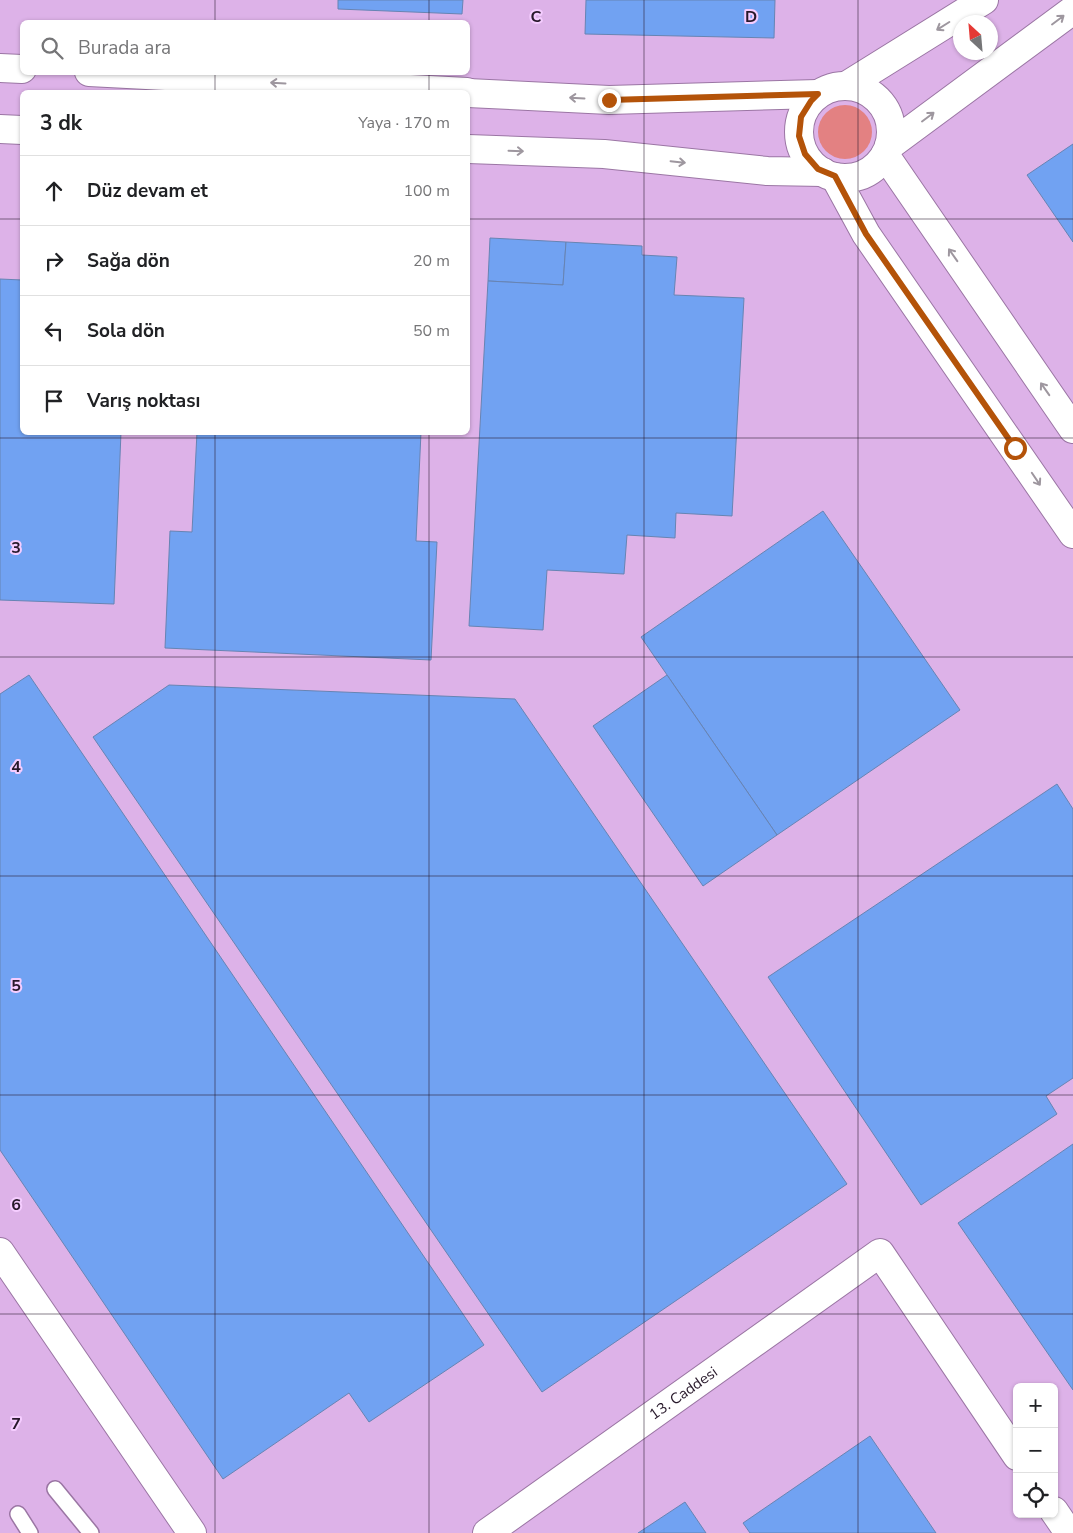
<!DOCTYPE html>
<html lang="tr">
<head>
<meta charset="utf-8">
<style>
	body { margin:0; font-family:"Nunito Sans",sans-serif; background:#f6f6f6; color:#202124 }
	.controls { position:absolute; right:15px; bottom:15px; display:grid; overflow:hidden; border-radius:8px; box-shadow:0 1px 4px #0004 }
	.controls button { width:45px; height:45px; display:grid; place-items:center; padding:0; border:0; border-bottom:1px solid #e0e0e0; background:#fff; color:#202124; font:25px sans-serif }
	.compass { position:absolute; left:953px; top:15px; width:45px; height:45px; border-radius:50%; background:#fff; box-shadow:0 1px 4px #0004; rotate:334deg }
	.stop { position:absolute; width:15px; height:15px; margin:-11px; border:4px solid #b45309; border-radius:50%; background:#fff }
	.stop.end { background:#b45309; border-color:#fff; box-shadow:0 1px 5px #0008 }
	.list { margin:0; padding:0; list-style:none }
	h2 { display:flex; justify-content:space-between; align-items:center; height:65px; margin:0; padding:0 20px; font-size:21px }
	h2 small { font-size:16px; font-weight:400; color:#757577 }
	.list li { display:grid; grid-template-columns:32px 1fr auto; gap:15px; align-items:center; box-sizing:border-box; height:70px; padding:0 20px; border-top:1px solid #e0e0e0 }
	.list b { display:block; font-size:19px; white-space:nowrap }
	.list em { font-size:16px; font-style:normal; color:#757577 }
	.icon { flex:none; width:28px; height:28px; fill:none; stroke:currentColor; stroke-width:2; stroke-linecap:round; stroke-linejoin:round }
	.map { position:relative; flex:none; width:1073px; height:1533px; overflow:hidden }
	.search { position:absolute; background:#fff; box-shadow:0 1px 4px #0004; left:20px; top:20px; width:450px; height:55px; display:flex; align-items:center; gap:12px; box-sizing:border-box; padding:0 18px; border-radius:8px; color:#757577; font-size:19px }
	.panel { position:absolute; background:#fff; box-shadow:0 1px 4px #0004; left:20px; top:90px; width:450px; height:345px; border-radius:8px }
	.map>svg:first-child { display:block }
	.built { fill:#ddb2e8; fill-rule:evenodd }
	.green { fill:#e38182 }
	.building { fill:#71a2f2; stroke:#6784b3 }
	.lines { fill:none; stroke-linecap:round; stroke-linejoin:round }
	.service-casing { stroke:#9b76a4; stroke-width:18 }
	.minor-casing { stroke:#9b76a4; stroke-width:30 }
	.tertiary-casing { stroke:#9b76a4; stroke-width:30 }
	.service { stroke:#fff; stroke-width:15 }
	.minor { stroke:#fff; stroke-width:28 }
	.tertiary { stroke:#fff; stroke-width:28 }
	.oneway { stroke:#9e979f }
	.route { stroke:#b45309; stroke-width:6 }
	.grid { fill:none; stroke:#27182a; stroke-width:1; stroke-opacity:0.55 }
	.labels { text-anchor:middle; dominant-baseline:central; stroke-width:4; stroke-linejoin:round; paint-order:stroke }
	.street-label { font-size:15px; fill:#27182a; stroke:#f5cdff }
	.grid-label { font-size:16px; text-anchor:middle; font-weight:bold; fill:#27182a; stroke:#f5cdff; stroke-width:4; stroke-linejoin:round; paint-order:stroke }
</style>
</head>
<body>
<div class="map">
<svg width="1073" height="1533" viewBox="0 0 1073 1533">
	<rect width="100%" height="100%" fill="#e8c0f1"/>
	<!-- built -->
	<path class="built" d="M 0,0 L 1073,0 L 1073,1533 L 0,1533 ZM 22,22 L 468,22 L 468,72 L 22,72 ZM 960,22 L 990,22 L 990,52 L 960,52 ZM 22,92 L 468,92 L 468,432 L 22,432 ZM 1017,1387 L 1054,1387 L 1054,1514 L 1017,1514 Z"/>
	<!-- green -->
	<circle class="green" cx="845" cy="132" r="27"/>
	<!-- building -->
	<g class="building">
		<polygon points="338,0 463,0 462,14 338,9"/>
		<polygon points="586,0 775,0 774,38 585,34"/>
		<polygon points="1073,144 1073,242 1027,175"/>
		<polygon points="490,238 566,242 563,285 488,281"/>
		<polygon points="566,242 642,246 642,255 677,257 674,295 744,298 732,516 676,513 675,538 627,535 624,574 547,570 543,630 469,626 488,281 563,285"/>
		<polygon points="0,279 22,280 22,432 121,432 114,604 0,600"/>
		<polygon points="197,432 421,432 416,541 437,542 431,660 165,648 170,531 192,532"/>
		<polygon points="823,511 960,710 777,835 641,637"/>
		<polygon points="29,675 484,1345 369,1422 349,1393 223,1479 0,1150 0,694"/>
		<polygon points="667,675 777,835 703,886 593,726"/>
		<polygon points="169,685 515,699 847,1184 542,1392 93,737"/>
		<polygon points="1057,784 1073,809 1073,1078 1046,1096 1057,1114 921,1205 768,977"/>
		<polygon points="1073,1144 1073,1390 958,1223"/>
		<polygon points="870,1436 936,1533 750,1533 743,1523"/>
		<polygon points="685,1502 706,1533 638,1533"/>
	</g>
	<g class="lines">
		<!-- service casing -->
		<g class="service-casing">
			<g id="service">
				<polyline points="55,1489 91,1533"/>
				<polyline points="18,1514 30,1533"/>
			</g>
		</g>
		<!-- minor casing -->
		<g class="minor-casing">
			<g id="minor">
				<polyline points="0,1252 192,1533"/>
				<polyline points="1054,1511 1069,1533"/>
				<path id="s1" d="M 487,1533 L 880,1253 L 1017,1456"/>
			</g>
		</g>
		<!-- tertiary casing -->
		<g class="tertiary-casing">
			<g id="tertiary">
				<polyline points="0,68 22,69"/>
				<polyline points="89,72 467,92"/>
				<polyline points="846,86 984,0"/>
				<circle cx="845" cy="132" r="46"/>
				<polyline points="468,93 609,100 818,94"/>
				<polyline points="0,129 22,130"/>
				<polyline points="889,146 1073,10"/>
				<polyline points="468,149 604,154 767,171 823,172"/>
				<polyline points="885,155 1073,429"/>
				<polyline points="835,177 866,234 1073,534"/>
			</g>
		</g>
		<!-- service -->
		<use href="#service" class="service"/>
		<!-- minor -->
		<use href="#minor" class="minor"/>
		<!-- tertiary -->
		<use href="#tertiary" class="tertiary"/>
	</g>
	<!-- one-way arrows -->
	<defs><path id="oneway-shaft" d="M-6 0H5M1.5-3L5.5 0L1.5 3" fill="none" stroke-width="1.6" stroke-linecap="round" stroke-linejoin="round" transform="scale(1.25)"/></defs>
	<g class="oneway">
		<use href="#oneway-shaft" transform="translate(1058 20) rotate(-37)"/>
		<use href="#oneway-shaft" transform="translate(943 26) rotate(148)"/>
		<use href="#oneway-shaft" transform="translate(278 83) rotate(-177)"/>
		<use href="#oneway-shaft" transform="translate(577 98) rotate(-177)"/>
		<use href="#oneway-shaft" transform="translate(928 117) rotate(-37)"/>
		<use href="#oneway-shaft" transform="translate(516 151) rotate(2)"/>
		<use href="#oneway-shaft" transform="translate(678 162) rotate(6)"/>
		<use href="#oneway-shaft" transform="translate(953 255) rotate(-125)"/>
		<use href="#oneway-shaft" transform="translate(1045 389) rotate(-125)"/>
		<use href="#oneway-shaft" transform="translate(1036 479) rotate(56)"/>
	</g>
	<g class="lines">
		<!-- route -->
		<polyline class="route" points="609,100 818,94 811,101 801,117 799,136 805,154 818,169 835,176 866,234 1015,448"/>
	</g>
	<!-- grid -->
	<path class="grid" d="M 215,0 L 215,22M 429,0 L 429,22M 644,0 L 644,1533M 858,0 L 858,1533M 215,72 L 215,92M 429,72 L 429,92M 0,219 L 22,219M 468,219 L 1073,219M 215,432 L 215,1533M 429,432 L 429,1533M 0,438 L 1073,438M 0,657 L 1073,657M 0,876 L 1073,876M 0,1095 L 1073,1095M 0,1314 L 1073,1314"/>
	<g class="labels">
		<!-- street labels -->
		<g class="street-label">
			<text stroke="none"><textPath href="#s1" startOffset="241">13. Caddesi</textPath></text>
		</g>
	</g>
	<g class="grid-label">
		<text x="536" y="22">C</text>
		<text x="751" y="22">D</text>
		<text x="16" y="553">3</text>
		<text x="16" y="772">4</text>
		<text x="16" y="991">5</text>
		<text x="16" y="1210">6</text>
		<text x="16" y="1429">7</text>
	</g>
</svg>
<div class="controls">
<button>+</button>
<button>−</button>
<button><svg class="icon" aria-label="locate" viewBox="0 0 24 24"><circle cx="12" cy="12" r="6"/><path d="M12 2v4M12 18v4M2 12h4M18 12h4"/></svg></button>
</div>
<svg class="compass" viewBox="-18 -18 36 36"><path d="M0-13l5 13h-10z" fill="#e53935"/><path d="M0 13l5-13h-10z" fill="#757577"/></svg>
<div class="stop" style="left:1015px;top:448px"></div>
<div class="stop end" style="left:609px;top:100px"></div>
<div class="search"><svg class="icon" aria-label="search" viewBox="0 0 24 24"><circle cx="10" cy="10" r="6"/><path d="M15 15l6 6"/></svg>Burada ara</div>
<section class="panel">
<h2>3 dk<small>Yaya · 170 m</small></h2>
<ul class="list">
<li><svg class="icon" aria-label="ahead" viewBox="0 0 24 24"><path d="M12 20V5M6 11l6-6 6 6"/></svg><div><b>Düz devam et</b></div><em>100 m</em></li>
<li><svg class="icon" aria-label="right" viewBox="0 0 24 24"><path d="M7 20v-9h11M14 6l5 5-5 5"/></svg><div><b>Sağa dön</b></div><em>20 m</em></li>
<li><svg class="icon" aria-label="left" viewBox="0 0 24 24"><path d="M17 20v-9H6M10 6l-5 5 5 5"/></svg><div><b>Sola dön</b></div><em>50 m</em></li>
<li><svg class="icon" aria-label="arrive" viewBox="0 0 24 24"><path d="M6 21V4h12l-3 4 3 4H6"/></svg><div><b>Varış noktası</b></div></li>
</ul>
</section>
</div>
</body>
</html>
